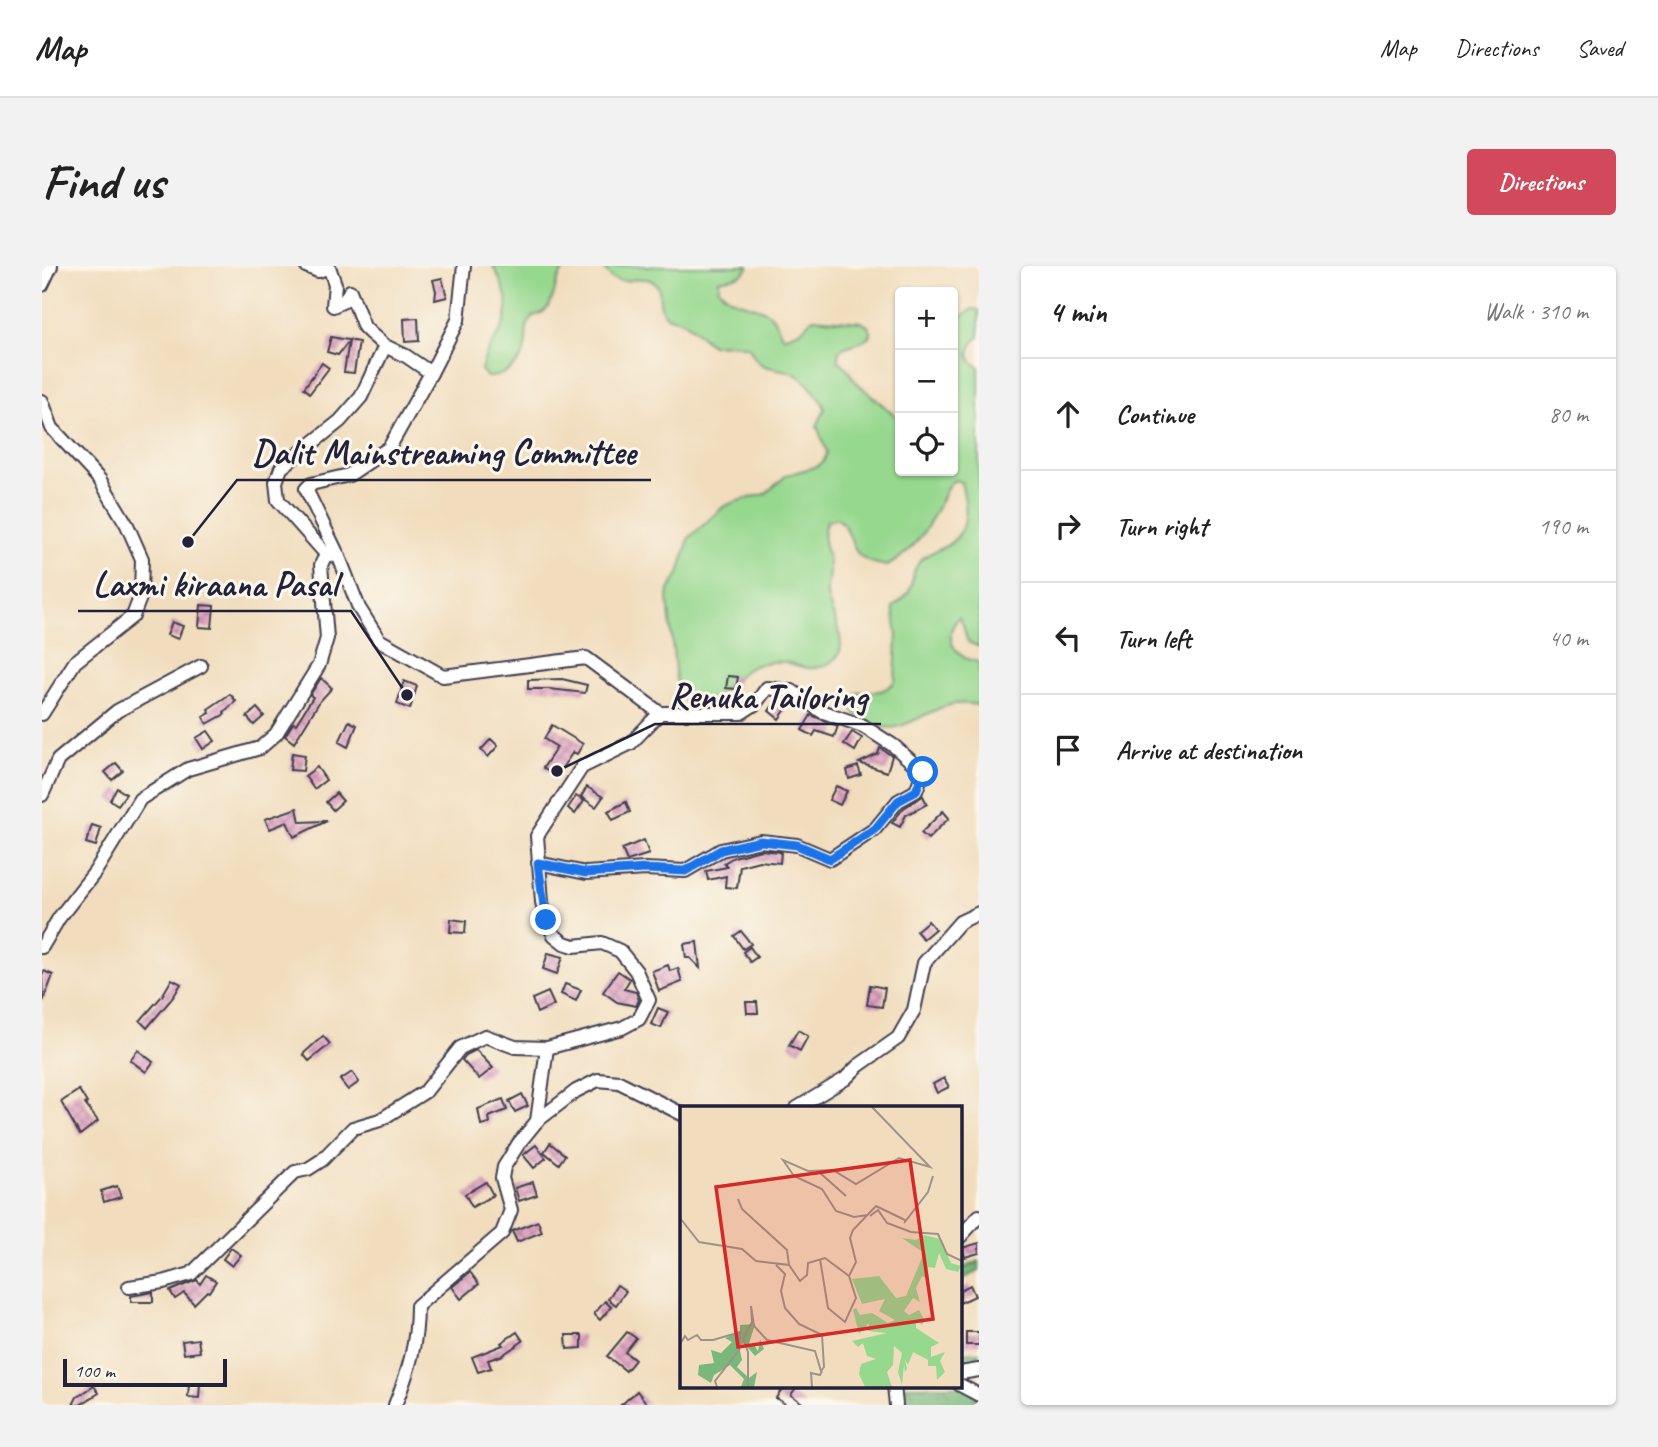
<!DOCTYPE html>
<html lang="en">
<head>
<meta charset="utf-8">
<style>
	body { margin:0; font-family:Caveat,sans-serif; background:#f2f2f2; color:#222 }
	.controls { position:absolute; right:21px; top:21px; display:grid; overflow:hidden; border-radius:7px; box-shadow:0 2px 5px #0004 }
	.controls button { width:63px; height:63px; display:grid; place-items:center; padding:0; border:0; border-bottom:2px solid #e0e0e0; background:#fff; color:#222; font:35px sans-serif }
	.scale { position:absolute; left:21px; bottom:18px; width:164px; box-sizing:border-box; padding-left:7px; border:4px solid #22223b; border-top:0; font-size:19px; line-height:24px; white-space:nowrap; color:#22223b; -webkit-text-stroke:5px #fbf7ec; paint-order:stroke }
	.stop { position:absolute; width:21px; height:21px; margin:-16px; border:5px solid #1a73e8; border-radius:50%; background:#fff }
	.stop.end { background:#1a73e8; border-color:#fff; box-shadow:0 2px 7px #0008 }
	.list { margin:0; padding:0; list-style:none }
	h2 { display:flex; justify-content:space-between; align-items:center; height:91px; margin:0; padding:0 28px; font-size:30px }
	h2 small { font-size:23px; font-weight:400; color:#767676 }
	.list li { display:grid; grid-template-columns:46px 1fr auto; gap:21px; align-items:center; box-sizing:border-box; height:112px; padding:0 28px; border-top:2px solid #e0e0e0 }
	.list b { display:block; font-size:26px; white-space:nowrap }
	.list em { font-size:23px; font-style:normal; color:#767676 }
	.icon { flex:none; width:38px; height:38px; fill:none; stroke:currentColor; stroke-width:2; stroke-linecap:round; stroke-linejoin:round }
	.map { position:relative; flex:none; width:937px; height:1139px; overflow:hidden; border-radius:7px }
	header { display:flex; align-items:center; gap:42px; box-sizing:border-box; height:98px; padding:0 35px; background:#fff; border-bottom:2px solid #e0e0e0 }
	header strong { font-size:33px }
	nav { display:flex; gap:38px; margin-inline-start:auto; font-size:24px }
	.intro { display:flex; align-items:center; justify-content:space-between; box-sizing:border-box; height:168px; padding:0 42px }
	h1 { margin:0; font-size:49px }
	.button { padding:18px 32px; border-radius:7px; background:#d1495b; color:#fff; font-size:24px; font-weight:700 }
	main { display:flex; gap:42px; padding:0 42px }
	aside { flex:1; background:#fff; border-radius:7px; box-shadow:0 2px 5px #0004 }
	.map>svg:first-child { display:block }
	.grass { fill:#97d88f; stroke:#5c7d65; stroke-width:2 }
	.forest { fill:url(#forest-crowns); stroke:#4e6d5a; stroke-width:2 }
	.building { fill:url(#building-cross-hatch) }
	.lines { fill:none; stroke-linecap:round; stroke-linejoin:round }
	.minor-casing { stroke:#413e4e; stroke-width:16 }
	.minor { stroke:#fff; stroke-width:12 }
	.route { stroke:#1a73e8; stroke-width:9 }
	.inset-road { fill:none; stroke:#9e9289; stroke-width:2 }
	.view { fill:#d62828; fill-opacity:0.15; stroke:#d62828; stroke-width:3.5 }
	.inset-edge { fill:none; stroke:#22223b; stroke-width:3.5 }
	.leader { fill:none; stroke:#22223b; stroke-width:2.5 }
	.callout-dot { fill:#22223b; stroke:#fbf7ec; stroke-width:2.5 }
	.callout-label { font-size:35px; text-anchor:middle; font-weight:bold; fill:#22223b; stroke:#fbf7ec; stroke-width:6; stroke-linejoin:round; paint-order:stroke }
</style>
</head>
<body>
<header>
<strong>Map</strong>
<nav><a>Map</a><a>Directions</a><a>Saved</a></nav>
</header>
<div class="intro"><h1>Find us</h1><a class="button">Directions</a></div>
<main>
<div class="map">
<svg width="937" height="1139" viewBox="0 0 937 1139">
	<defs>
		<pattern id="forest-crowns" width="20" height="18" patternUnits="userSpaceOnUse" patternTransform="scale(1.75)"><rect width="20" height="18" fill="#79b87a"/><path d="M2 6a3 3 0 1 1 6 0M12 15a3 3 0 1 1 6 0" fill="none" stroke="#639565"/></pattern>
		<pattern id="building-cross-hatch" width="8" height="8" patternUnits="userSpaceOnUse" patternTransform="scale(1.75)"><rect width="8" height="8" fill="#e0a4c2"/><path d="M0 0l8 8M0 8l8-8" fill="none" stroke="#b5859f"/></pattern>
	</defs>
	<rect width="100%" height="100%" fill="#fbf7ec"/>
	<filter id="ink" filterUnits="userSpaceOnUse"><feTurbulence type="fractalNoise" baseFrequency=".0143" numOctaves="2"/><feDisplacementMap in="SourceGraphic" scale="14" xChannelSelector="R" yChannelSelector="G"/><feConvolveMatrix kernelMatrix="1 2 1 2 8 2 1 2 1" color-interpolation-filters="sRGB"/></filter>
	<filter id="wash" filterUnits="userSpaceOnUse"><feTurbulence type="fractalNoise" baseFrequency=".00686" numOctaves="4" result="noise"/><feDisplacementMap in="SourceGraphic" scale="28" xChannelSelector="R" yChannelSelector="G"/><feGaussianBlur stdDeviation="1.57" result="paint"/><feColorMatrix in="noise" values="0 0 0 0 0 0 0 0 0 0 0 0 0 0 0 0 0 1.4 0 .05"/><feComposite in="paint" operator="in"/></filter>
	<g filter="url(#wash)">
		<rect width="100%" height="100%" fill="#f1ddbd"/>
		<!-- grass -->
		<g class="grass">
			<path d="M 451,0 L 526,0 C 507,15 518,45 491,50 C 481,62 486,69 483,82 C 480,98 460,112 445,111 L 439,104 C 442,89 448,81 456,69 C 473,43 464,24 451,0 Z"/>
			<path d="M 559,0 L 707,0 C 701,12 689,11 677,14 L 677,23 C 693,40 708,36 725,46 C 733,50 736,63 741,71 L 758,65 L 771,52 L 819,56 L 826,60 L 829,69 C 819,79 809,77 797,84 L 796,94 L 803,100 L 814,116 L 858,154 L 858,205 L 911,205 L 911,56 L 931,43 L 937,44 L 937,71 C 925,81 923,93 937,101 L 937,381 L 926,376 C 922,367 923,359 917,351 C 899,372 913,392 937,396 L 937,439 C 926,437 915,436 904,440 C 874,449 855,475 820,453 C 811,447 809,440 811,430 C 828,418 834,435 853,415 L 855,369 L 851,341 C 879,321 863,318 877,296 C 882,288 892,286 900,282 C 929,268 926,242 919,216 L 913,214 L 907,218 C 892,250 878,283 845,300 C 801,294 817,270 795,252 L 785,255 C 776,272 787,284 787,301 C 788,310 784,319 785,328 C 787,351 820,390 777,401 C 764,405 753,397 741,396 C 733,395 721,397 714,399 C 688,407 679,442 646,437 L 639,431 L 634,413 L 626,334 L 627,324 L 637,308 L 647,272 L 681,241 L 692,236 L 723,228 L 745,209 L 776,200 L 782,195 L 785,186 L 775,160 L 783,143 C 779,131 764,114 753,108 C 733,98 718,109 707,81 L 690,78 L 670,79 C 659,73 652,61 641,55 C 634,52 627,53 622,47 C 613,36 624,21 608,14 C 596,9 582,20 570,12 C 566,9 563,3 559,0 Z"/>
		</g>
		<!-- forest -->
		<g class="forest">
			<polygon points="937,995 937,1004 918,1015 918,1004"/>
			<polygon points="937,1086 937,1097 918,1103 918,1087"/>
			<polygon points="918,1104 937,1139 862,1139 861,1131 848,1120 918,1120"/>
		</g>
		<g id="blocks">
			<!-- building -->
			<g class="building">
				<polygon points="400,12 405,31 393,34 394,25 391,14"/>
				<polygon points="376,52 377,75 363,76 362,53"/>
				<polygon points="289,71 317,76 312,107 302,106 307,75 296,89 285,86"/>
				<polygon points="280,97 287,102 268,127 262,122"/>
				<polygon points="159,339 172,340 170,362 157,361"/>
				<polygon points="130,356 141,360 136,373 125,369"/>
				<polygon points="686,410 696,411 694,423 684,422"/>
				<polygon points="279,412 290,422 278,435 252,477 243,470 251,457 254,458 271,431 268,429"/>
				<polygon points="520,413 545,419 543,427 507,423 486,423 486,414"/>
				<polygon points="362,415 375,420 368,443 355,438"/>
				<polygon points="188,428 194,435 182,446 183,448 165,458 161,451 168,447 166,443"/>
				<polygon points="736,432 749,436 737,453 727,445"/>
				<polygon points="215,442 222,450 212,459 205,451"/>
				<polygon points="769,449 796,460 792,471 774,465 771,470 760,464"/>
				<polygon points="307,455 315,459 306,481 297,476"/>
				<polygon points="510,459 541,478 535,488 531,486 514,511 501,502 515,481 502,473"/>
				<polygon points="166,465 173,475 161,483 154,472"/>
				<polygon points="810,466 820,472 813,485 802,478"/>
				<polygon points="449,473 456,480 446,491 439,484"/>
				<polygon points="838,482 850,490 845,506 817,497 836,488"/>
				<polygon points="250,487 263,489 261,505 248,504"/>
				<polygon points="74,497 81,505 70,514 63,506"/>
				<polygon points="816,500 819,509 807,513 805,504"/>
				<polygon points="275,501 284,514 272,523 263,510"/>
				<polygon points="794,520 805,525 798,539 787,534"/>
				<polygon points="545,521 561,531 554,541 539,531"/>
				<polygon points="75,522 84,528 76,539 68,534"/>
				<polygon points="294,527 301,535 291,544 284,536"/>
				<polygon points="534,530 542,535 533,548 526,542"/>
				<polygon points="881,530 885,538 864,549 858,561 850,557 862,542"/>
				<polygon points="584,536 588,546 571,554 566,545"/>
				<polygon points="255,542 258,556 285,555 252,571 245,556 228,563 223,553"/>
				<polygon points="901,545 907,552 886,573 879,567"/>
				<polygon points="50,559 59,562 54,580 44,577"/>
				<polygon points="602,574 607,588 585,595 580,583"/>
				<polygon points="719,584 739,586 738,597 717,595 698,600 695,622 683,621 684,610 666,614 664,605 685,601 682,597 692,591"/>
				<polygon points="409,653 424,655 423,667 408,666"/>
				<polygon points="886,655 893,663 881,673 874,665"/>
				<polygon points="699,665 709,678 701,683 692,670"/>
				<polygon points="655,676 658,702 648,692 644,692 642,678"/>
				<polygon points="708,681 715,691 708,696 701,686"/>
				<polygon points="506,687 521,691 515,708 501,703"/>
				<polygon points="626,699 628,705 636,702 640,716 617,725 610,705"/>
				<polygon points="2,705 11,709 1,736 0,710"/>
				<polygon points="576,705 588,713 582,723 594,726 597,734 594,740 575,736 561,726"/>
				<polygon points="130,713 139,718 132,730 105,762 98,755 120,730"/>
				<polygon points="523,718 539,724 534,735 519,728"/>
				<polygon points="828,719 843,722 840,741 825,739"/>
				<polygon points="506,726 512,739 495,747 490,733"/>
				<polygon points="704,736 715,736 716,747 705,747"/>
				<polygon points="616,742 626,746 619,762 609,758"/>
				<polygon points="756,764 766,770 758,785 747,779"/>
				<polygon points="281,770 288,778 267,795 261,788"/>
				<polygon points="96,784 111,796 104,806 88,794"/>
				<polygon points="434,784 451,802 437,813 420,794 424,789"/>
				<polygon points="310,806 317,816 306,824 298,814"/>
				<polygon points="902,812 907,821 895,827 891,818"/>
				<polygon points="37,824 45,837 43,838 56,855 38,869 19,836"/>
				<polygon points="480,828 486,840 473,846 467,835"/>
				<polygon points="461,833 465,844 447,851 448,857 439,859 436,843"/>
				<polygon points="508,877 523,889 517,898 502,886"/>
				<polygon points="494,879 504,892 492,902 481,889"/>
				<polygon points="444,916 451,929 430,941 423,928"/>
				<polygon points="491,916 495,929 477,935 473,922"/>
				<polygon points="75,920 79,931 62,936 59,925"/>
				<polygon points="496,955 500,966 475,976 470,965"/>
				<polygon points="937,977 937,987 923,991 920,982"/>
				<polygon points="189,982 199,989 190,1000 181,993"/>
				<polygon points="428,1006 437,1018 419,1033 410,1021"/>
				<polygon points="164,1009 174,1015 167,1026 165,1025 152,1038 142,1027 133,1033 128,1025 155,1014 158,1018"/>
				<polygon points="575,1019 584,1025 574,1039 566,1033"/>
				<polygon points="928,1019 933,1030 918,1037 918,1024"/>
				<polygon points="111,1026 111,1036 89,1036 89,1030"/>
				<polygon points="563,1035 569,1041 558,1054 552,1048"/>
				<polygon points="475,1066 481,1075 459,1090 446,1094 449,1102 436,1106 430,1091 461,1079 459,1077"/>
				<polygon points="585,1066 594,1072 583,1086 593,1094 584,1105 565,1090"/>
				<rect x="924" y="1066" width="13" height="13"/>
				<polygon points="524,1069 540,1069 540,1082 525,1083"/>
				<polygon points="156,1073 158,1086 142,1088 140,1075"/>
				<polygon points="147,1118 158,1118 157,1132 146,1131"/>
				<polygon points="52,1120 57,1127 38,1139 31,1139 35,1131"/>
				<polygon points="742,1120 755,1120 749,1129 763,1139 745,1139 734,1132"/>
				<polygon points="595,1125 606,1139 579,1139"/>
			</g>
		</g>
	</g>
	<g filter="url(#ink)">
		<use href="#blocks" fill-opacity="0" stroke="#413e4e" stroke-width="2"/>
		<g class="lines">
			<!-- minor casing -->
			<g class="minor-casing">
				<g id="minor">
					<polyline points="264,0 276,5 287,1 293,18 291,40 302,35 308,25 322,61 328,67 343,80 364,90 389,107"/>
					<polyline points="0,19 9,0"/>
					<path d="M 343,80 L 319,131 L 298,155 L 239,202 L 234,216 L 236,234 L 284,288 L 297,291 L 317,342 L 337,374 L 401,410 L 544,392 L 618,447 L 589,477 L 540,501 L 495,570 L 500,636 L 504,654 L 512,669 L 522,677 L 532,680 L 560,677 L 578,685 L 594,705 L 607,734 L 597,753 L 580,762 L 505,782 L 495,855 L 477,877 L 462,901 L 460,912 L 469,944 L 460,967 L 375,1040 C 375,1078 367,1104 353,1139"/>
					<polyline points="0,135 10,162 58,214 85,259 100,293 99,329 91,350 33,396 0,448"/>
					<polyline points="297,291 264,223 269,218 307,209 347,182 389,107 416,54 422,0"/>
					<polyline points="0,529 16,494 75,445 159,400"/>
					<polyline points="496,597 544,607 603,603 643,605 679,584 719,575 755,579 788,593 833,563 856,535 874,525 881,506 852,480 821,460 779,445 750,425 725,422 713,438 699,447 618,447"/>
					<polyline points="0,681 17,652 53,606 98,533 146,503 218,482 234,468 277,399 285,372 279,299 284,288"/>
					<polyline points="755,842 803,813 816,800 856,772 872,744 882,697 918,656 937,647"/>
					<polyline points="495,855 534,825 556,814 577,816 640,848"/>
					<polyline points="918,971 937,950"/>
					<polyline points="87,1021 121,1016 149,1008 253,906 266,903 280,894 311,862 338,854 384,825 418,782 443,770 473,781 505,782"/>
					<polyline points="918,1107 937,1104"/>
					<polyline points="918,1119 937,1129"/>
					<polyline points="852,1120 854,1139"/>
				</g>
			</g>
			<!-- minor -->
			<use href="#minor" class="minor"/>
		</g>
	</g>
	<g class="lines" filter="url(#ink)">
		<!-- route -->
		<polyline class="route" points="504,654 496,597 544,607 603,603 643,605 679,584 719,575 755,579 788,593 833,563 856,535 874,525 881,506"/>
	</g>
	<!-- overview -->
	<g transform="translate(638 840)">
		<rect width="282" height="282" fill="#f1ddbd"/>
		<path d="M 244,129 L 260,133 L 271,157 L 281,160 L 278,166 L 266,163 L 259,147 L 255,162 L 248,161 L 249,174 L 242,170 L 236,182 L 240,196 L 233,192 L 224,205 L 229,209 L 239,204 L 245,215 L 242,219 L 236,214 L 236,222 L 259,237 L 251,241 L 251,251 L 265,246 L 260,255 L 265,266 L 257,274 L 256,260 L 248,260 L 248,254 L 233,246 L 228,259 L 225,254 L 227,263 L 225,266 L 224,259 L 222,279 L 218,266 L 222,247 L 214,240 L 213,259 L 207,266 L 212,281 L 185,281 L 179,268 L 181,258 L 196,253 L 187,250 L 183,237 L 178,241 L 172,235 L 207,227 L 188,225 L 189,217 L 179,228 L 173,204 L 176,202 L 180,209 L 192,207 L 208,217 L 215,214 L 199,205 L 205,193 L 182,198 L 172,173 L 199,170 L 216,192 L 226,190 L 244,147 L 222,132 L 236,134 Z" fill="#97d88f"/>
		<path d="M 75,218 L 68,241 L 74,239 L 78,245 L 80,233 L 84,243 L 75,250 L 64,237 L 59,240 L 62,254 L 57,261 L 69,272 L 77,266 L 74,281 L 61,281 L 64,273 L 50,259 L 34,269 L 31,277 L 18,269 L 19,259 L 34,257 L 31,244 L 41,247 L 52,236 L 45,232 L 60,225 L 60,219 Z" fill="#79b87a"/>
		<path class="inset-road" d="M 139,66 L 166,90M 58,93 L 62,103 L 107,144 L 109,159M 188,109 L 174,111 L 156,105 L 142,83 L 114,70 L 103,54 L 128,65 L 153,64 L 176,78 L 219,52 L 250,61 L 192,1M 190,110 L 198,104 L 207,117 L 231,126 L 258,128 L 267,148 L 282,155M 0,112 L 19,136 L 62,143 L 76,155 L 109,159 L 120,175 L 127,169 L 128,157 L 145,152 L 169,170 L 176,156 L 170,132 L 173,124 L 196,100 L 225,114M 224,117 L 248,86 L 253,70M 140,153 L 148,202 L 165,216 L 176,192 L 169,170M 0,238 L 5,230 L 8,234 L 17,229 L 21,234 L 33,234 L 60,226 L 59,243M 37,281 L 35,275 L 60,243M 68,281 L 68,246 L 63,233 L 72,216 L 71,200 L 74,220 L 87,234 L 135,245 L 141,265 L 144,261 L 142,229 L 119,218 L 105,202 L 101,185 L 105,168 L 96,159M 132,281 L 131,267 L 140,269 L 142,265"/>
		<path class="view" d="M 230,54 L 253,213 L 58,241 L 36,81 Z"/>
		<rect width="282" height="282" class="inset-edge"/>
	</g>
	<!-- callouts -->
	<path class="leader" d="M146 276L195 214H609M365 429L309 345H36M515 505L613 458H839"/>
	<g class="callout-dot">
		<circle cx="146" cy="276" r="7"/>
		<circle cx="365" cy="429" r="7"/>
		<circle cx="515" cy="505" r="7"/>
	</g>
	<g class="callout-label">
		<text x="402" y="198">Dalit Mainstreaming Committee</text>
		<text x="173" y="330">Laxmi kiraana Pasal</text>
		<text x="726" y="442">Renuka Tailoring</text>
	</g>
</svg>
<div class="controls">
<button>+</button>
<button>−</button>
<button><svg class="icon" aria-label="locate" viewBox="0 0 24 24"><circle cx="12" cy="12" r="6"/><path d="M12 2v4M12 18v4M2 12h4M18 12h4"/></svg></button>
</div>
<div class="scale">100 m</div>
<div class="stop" style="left:881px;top:506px"></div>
<div class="stop end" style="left:504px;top:654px"></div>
</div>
<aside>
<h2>4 min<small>Walk · 310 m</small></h2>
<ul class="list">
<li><svg class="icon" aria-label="ahead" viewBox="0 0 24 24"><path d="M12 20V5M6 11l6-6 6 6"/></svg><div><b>Continue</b></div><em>80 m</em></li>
<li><svg class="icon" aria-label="right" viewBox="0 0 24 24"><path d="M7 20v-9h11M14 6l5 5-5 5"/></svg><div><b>Turn right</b></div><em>190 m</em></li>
<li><svg class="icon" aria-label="left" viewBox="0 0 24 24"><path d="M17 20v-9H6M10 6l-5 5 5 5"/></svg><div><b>Turn left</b></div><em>40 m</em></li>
<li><svg class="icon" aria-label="arrive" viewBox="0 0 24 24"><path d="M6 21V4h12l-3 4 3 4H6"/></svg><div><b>Arrive at destination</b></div></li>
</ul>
</aside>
</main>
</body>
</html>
